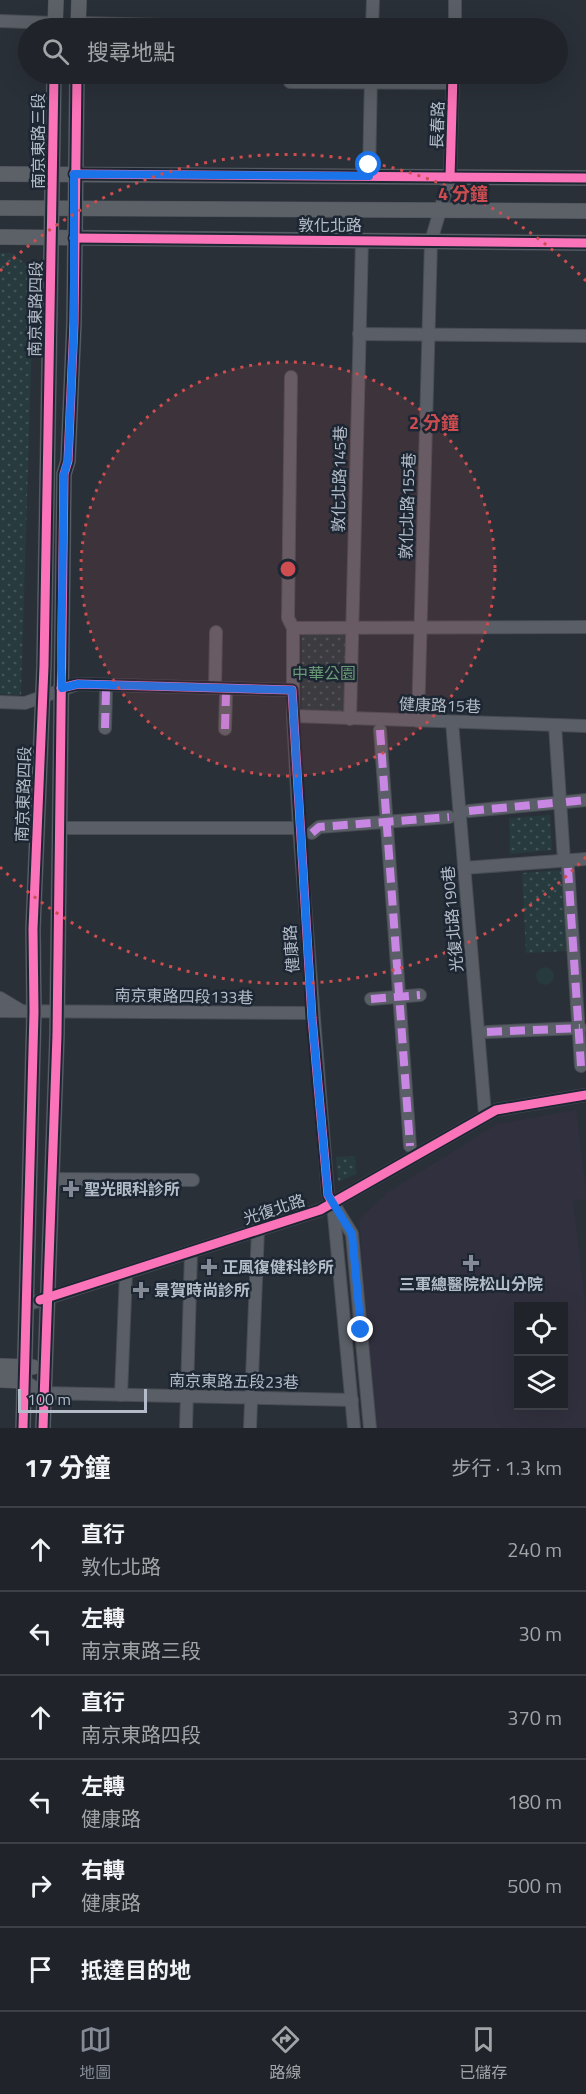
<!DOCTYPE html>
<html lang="zh-TW">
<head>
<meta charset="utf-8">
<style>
	body { margin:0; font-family:"Titillium Web","Noto Sans TC",sans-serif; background:#282c32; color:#f1f3f6 }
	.controls { position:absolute; right:18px; bottom:18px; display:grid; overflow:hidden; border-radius:0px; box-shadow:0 6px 24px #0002 }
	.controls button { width:54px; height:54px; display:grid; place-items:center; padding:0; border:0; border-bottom:2px solid #3d4147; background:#20242a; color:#f1f3f6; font:30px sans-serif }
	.scale { position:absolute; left:18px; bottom:15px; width:129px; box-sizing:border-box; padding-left:6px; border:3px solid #b4bcc9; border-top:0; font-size:16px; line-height:21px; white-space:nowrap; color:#b4bcc9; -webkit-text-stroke:4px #1d2633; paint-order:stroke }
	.stop { position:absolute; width:18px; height:18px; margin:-14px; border:4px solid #1a73e8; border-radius:50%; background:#fff }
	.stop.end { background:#1a73e8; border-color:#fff; box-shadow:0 2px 6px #0008 }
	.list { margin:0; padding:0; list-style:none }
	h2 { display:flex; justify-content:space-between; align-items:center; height:78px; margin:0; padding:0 24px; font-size:26px }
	h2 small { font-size:20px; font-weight:400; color:#a2a4a8 }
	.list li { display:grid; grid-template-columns:39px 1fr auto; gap:18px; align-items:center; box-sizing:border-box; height:84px; padding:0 24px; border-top:2px solid #3d4147 }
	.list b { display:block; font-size:22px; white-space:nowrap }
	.list p { margin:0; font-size:20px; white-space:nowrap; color:#a2a4a8 }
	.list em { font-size:20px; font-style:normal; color:#a2a4a8 }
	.icon { flex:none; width:33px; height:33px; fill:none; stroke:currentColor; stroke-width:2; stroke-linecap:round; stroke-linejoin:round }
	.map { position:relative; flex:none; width:586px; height:1428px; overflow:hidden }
	.search { position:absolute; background:#20242a; box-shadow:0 6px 24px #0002; left:18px; right:18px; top:18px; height:66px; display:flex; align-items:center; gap:15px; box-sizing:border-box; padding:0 21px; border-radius:33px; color:#a2a4a8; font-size:22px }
	.sheet { height:582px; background:#20242a }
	nav { display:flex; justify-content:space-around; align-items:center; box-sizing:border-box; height:84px; border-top:2px solid #3d4147; background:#20242a; font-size:16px; color:#a2a4a8 }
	nav a { display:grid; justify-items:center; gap:3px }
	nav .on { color:#848b96 }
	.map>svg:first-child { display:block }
	.medical { fill:#31303e; fill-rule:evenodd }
	.grass { fill:#273a3e }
	.park { fill:url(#park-dots) }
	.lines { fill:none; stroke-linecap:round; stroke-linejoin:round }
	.minor-casing { stroke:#484c53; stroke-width:14 }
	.major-casing { stroke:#484c55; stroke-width:16 }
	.minor { stroke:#5a5e66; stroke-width:12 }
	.major { stroke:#5c6168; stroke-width:15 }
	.quiet { stroke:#c787e3; stroke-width:8; stroke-dasharray:15 8; stroke-linecap:butt }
	.cycleway-casing { stroke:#1d2633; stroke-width:13 }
	.cycleway { stroke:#fb73b8; stroke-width:9 }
	.route { stroke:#1a73e8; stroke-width:8 }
	.ring { fill:none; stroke:#ce4d50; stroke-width:3; stroke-dasharray:3 6 }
	.poi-dot { fill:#848b96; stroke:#1d2633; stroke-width:2 }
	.labels { text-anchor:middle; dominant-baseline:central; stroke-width:5; stroke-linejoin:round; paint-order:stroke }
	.street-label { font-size:16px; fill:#b4bcc9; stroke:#1d2633 }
	.park-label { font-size:16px; fill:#6b9a76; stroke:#1d2633 }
	.poi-label { font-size:16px; font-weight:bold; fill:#b4bcc9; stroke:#1d2633; text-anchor:start }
	.centre { fill:#ce4d50; stroke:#1d2633; stroke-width:3 }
	.ring-label { font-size:18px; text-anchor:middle; font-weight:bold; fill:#ce4d50; stroke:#1d2633; stroke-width:5; stroke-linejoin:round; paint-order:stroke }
</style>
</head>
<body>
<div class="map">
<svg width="586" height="1428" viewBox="0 0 586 1428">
	<defs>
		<pattern id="park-dots" width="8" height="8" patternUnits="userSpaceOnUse" patternTransform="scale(1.5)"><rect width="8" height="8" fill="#273a3e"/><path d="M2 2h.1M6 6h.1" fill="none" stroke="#445559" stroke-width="1.8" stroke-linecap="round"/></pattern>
	</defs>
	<rect width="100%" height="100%" fill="#2a3038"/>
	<!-- medical -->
	<path class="medical" d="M 576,1110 L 586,1189 L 586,1199 L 573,1201 L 586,1310 L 586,1428 L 375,1428 L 359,1219 L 388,1192 L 497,1124 ZM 518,1306 L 564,1306 L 564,1406 L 518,1406 Z"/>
	<!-- grass -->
	<circle class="grass" cx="545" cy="976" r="9"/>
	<!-- park -->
	<g class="park">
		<polygon points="0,253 12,253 34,271 21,695 0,694"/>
		<polygon points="302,635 346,635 345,711 302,710"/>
		<polygon points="550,815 552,850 510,854 509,818"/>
		<polygon points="562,870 568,951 526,953 522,873"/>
		<polygon points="355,1156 356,1174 338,1182 336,1157"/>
	</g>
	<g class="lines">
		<!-- minor casing -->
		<g class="minor-casing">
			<g id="minor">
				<polyline points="0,21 55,23"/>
				<polyline points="78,23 287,28"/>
				<polyline points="372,28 373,0"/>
				<polyline points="455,28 455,0"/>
				<polyline points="290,82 453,83"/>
				<polyline points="369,176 371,74"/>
				<polyline points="359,334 586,336"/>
				<polyline points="291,377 288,618 293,628 293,716 299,828 328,1195 352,1234 370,1428"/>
				<polyline points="293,628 586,627"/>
				<polyline points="215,688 216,632"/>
				<polyline points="0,702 25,703 78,684 292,690"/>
				<polyline points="293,716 586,726"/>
				<polyline points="350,719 362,240"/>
				<polyline points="418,721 431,241 450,177 453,74"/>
				<polyline points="452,722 485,1114"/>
				<polyline points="555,725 564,861"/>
				<polyline points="105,728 106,691"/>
				<polyline points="225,729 226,694"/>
				<polyline points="380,730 410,1146"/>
				<polyline points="566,802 586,800"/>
				<polyline points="469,811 553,803"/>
				<polyline points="59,828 299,828"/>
				<polyline points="312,833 319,827 449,817"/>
				<polyline points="464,868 586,859"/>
				<polyline points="568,868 581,1066"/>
				<polyline points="0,998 20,1010"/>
				<polyline points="371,999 420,995"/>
				<polyline points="0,1011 312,1013"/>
				<polyline points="487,1032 580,1028"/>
				<polyline points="53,1179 193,1180"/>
				<polyline points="333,1204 354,1428"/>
				<polyline points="26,1305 320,1210 496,1110 586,1095"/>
				<polyline points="24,1381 44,1393 352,1400"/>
				<polyline points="121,1395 126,1273"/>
				<polyline points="186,1428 191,1252"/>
				<polyline points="250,1428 258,1230"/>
			</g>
		</g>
		<!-- major casing -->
		<g class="major-casing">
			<g id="major">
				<polyline points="55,28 56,0"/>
				<polyline points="78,28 79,0"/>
				<polyline points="0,174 586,178"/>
				<polyline points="0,208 586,211"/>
				<polyline points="0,237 586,243"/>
				<polyline points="0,1366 33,1367"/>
				<polyline points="0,1380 24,1381"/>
				<polyline points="23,1428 34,1012 33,929 44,666 54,74"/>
				<polyline points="43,1428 57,1035 64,474 68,461 74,323 77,74"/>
			</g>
		</g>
		<!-- minor -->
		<use href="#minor" class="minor"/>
		<!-- major -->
		<use href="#major" class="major"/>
		<!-- quiet -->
		<g class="quiet">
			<polyline points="105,728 106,691"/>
			<polyline points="225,729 226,694"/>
			<polyline points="380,730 410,1146"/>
			<polyline points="566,802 586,800"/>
			<polyline points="469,811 553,803"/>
			<polyline points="312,833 319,827 449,817"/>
			<polyline points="568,868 581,1066"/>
			<polyline points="371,999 420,995"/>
			<polyline points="487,1032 580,1028"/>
		</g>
		<!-- cycleway casing -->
		<g class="cycleway-casing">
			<g id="cycleway">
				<polyline points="74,174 586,178"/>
				<polyline points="450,177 453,74"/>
				<polyline points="74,238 586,243"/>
				<polyline points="61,688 78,684 292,690 312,1018 328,1195 333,1204"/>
				<polyline points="40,1300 320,1210 496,1110 586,1095"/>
				<polyline points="23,1428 34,1012 33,929 44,666 54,74"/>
				<polyline points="43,1428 57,1035 64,474 68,461 74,323 77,74"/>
			</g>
		</g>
		<!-- cycleway -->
		<use href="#cycleway" class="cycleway"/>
	</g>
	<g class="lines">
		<!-- route -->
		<polyline class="route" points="361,1330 352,1234 328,1195 312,1018 292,690 78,684 62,688 61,667 64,474 68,460 74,323 74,174 369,176 369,165"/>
	</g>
	<!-- distance rings -->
	<circle cx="288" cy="569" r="207" fill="#ce4d50" fill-opacity=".12"/>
	<g class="ring">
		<circle cx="288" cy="569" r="207"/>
		<path d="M586 857A414 414 0 0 1 0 867M0 271A414 414 0 0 1 586 281"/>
	</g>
	<!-- markers -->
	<g class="poi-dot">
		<path d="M68 1180h6v6h6v6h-6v6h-6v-6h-6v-6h6z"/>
		<path d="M468 1254h6v6h6v6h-6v6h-6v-6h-6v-6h6z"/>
		<path d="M206 1258h6v6h6v6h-6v6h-6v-6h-6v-6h6z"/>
		<path d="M138 1281h6v6h6v6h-6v6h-6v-6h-6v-6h6z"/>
	</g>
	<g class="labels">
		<!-- street labels -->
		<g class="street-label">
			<text transform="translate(437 125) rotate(-88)">長春路</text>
			<text transform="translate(38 141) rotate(-90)">南京東路三段</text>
			<text x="330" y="225">敦化北路</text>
			<text transform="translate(35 309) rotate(-89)">南京東路四段</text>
			<text transform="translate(339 479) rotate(-89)">敦化北路145巷</text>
			<text transform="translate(407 506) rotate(-88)">敦化北路155巷</text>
			<text transform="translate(440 705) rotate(2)">健康路15巷</text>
			<text transform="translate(23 794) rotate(-88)">南京東路四段</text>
			<text transform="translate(452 919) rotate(-95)">光復北路190巷</text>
			<text transform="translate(291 949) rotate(-94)">健康路</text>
			<text transform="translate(184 996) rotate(1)">南京東路四段133巷</text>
			<text transform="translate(274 1209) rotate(-18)">光復北路</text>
			<text transform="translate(234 1381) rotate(1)">南京東路五段23巷</text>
		</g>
		<!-- park labels -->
		<g class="park-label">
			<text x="324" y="673">中華公園</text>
		</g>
		<!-- poi labels -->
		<g class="poi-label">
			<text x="84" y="1189">聖光眼科診所</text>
			<text x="222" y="1267">正風復健科診所</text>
			<text x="471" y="1284" text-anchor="middle">三軍總醫院松山分院</text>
			<text x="154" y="1290">景賀時尚診所</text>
		</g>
	</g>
	<circle cx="288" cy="569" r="9" class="centre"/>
	<g class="ring-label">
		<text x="463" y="200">4 分鐘</text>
		<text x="434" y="429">2 分鐘</text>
	</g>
</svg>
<div class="controls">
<button><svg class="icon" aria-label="locate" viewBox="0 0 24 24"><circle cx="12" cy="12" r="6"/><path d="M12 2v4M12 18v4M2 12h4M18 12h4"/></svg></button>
<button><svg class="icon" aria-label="layers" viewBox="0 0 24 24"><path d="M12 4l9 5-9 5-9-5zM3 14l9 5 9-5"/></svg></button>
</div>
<div class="scale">100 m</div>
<div class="stop" style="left:369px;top:165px"></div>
<div class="stop end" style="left:361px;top:1330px"></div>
<div class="search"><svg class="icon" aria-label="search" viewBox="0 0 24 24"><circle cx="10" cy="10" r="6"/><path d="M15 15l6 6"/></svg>搜尋地點</div>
</div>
<section class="sheet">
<h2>17 分鐘<small>步行 · 1.3 km</small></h2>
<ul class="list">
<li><svg class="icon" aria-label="ahead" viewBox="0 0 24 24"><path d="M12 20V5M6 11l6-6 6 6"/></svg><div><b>直行</b><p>敦化北路</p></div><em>240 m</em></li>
<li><svg class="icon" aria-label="left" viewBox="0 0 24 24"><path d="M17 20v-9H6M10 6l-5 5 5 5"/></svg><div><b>左轉</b><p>南京東路三段</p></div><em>30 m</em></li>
<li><svg class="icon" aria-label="ahead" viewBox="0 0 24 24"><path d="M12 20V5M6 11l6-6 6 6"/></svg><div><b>直行</b><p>南京東路四段</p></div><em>370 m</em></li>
<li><svg class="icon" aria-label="left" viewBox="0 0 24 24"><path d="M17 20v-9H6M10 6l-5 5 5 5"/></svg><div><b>左轉</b><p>健康路</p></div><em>180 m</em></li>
<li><svg class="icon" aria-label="right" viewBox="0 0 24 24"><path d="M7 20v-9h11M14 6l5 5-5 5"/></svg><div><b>右轉</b><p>健康路</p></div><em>500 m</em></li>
<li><svg class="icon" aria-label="arrive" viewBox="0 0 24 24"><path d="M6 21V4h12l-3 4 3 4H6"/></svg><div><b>抵達目的地</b></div></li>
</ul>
</section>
<nav>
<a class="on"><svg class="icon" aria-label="map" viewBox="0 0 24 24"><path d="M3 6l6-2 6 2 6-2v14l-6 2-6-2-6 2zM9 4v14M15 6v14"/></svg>地圖</a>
<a><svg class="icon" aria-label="directions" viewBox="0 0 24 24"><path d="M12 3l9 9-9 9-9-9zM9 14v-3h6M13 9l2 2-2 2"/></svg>路線</a>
<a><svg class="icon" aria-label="saved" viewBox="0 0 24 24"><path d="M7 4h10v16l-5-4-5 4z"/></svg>已儲存</a>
</nav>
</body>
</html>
